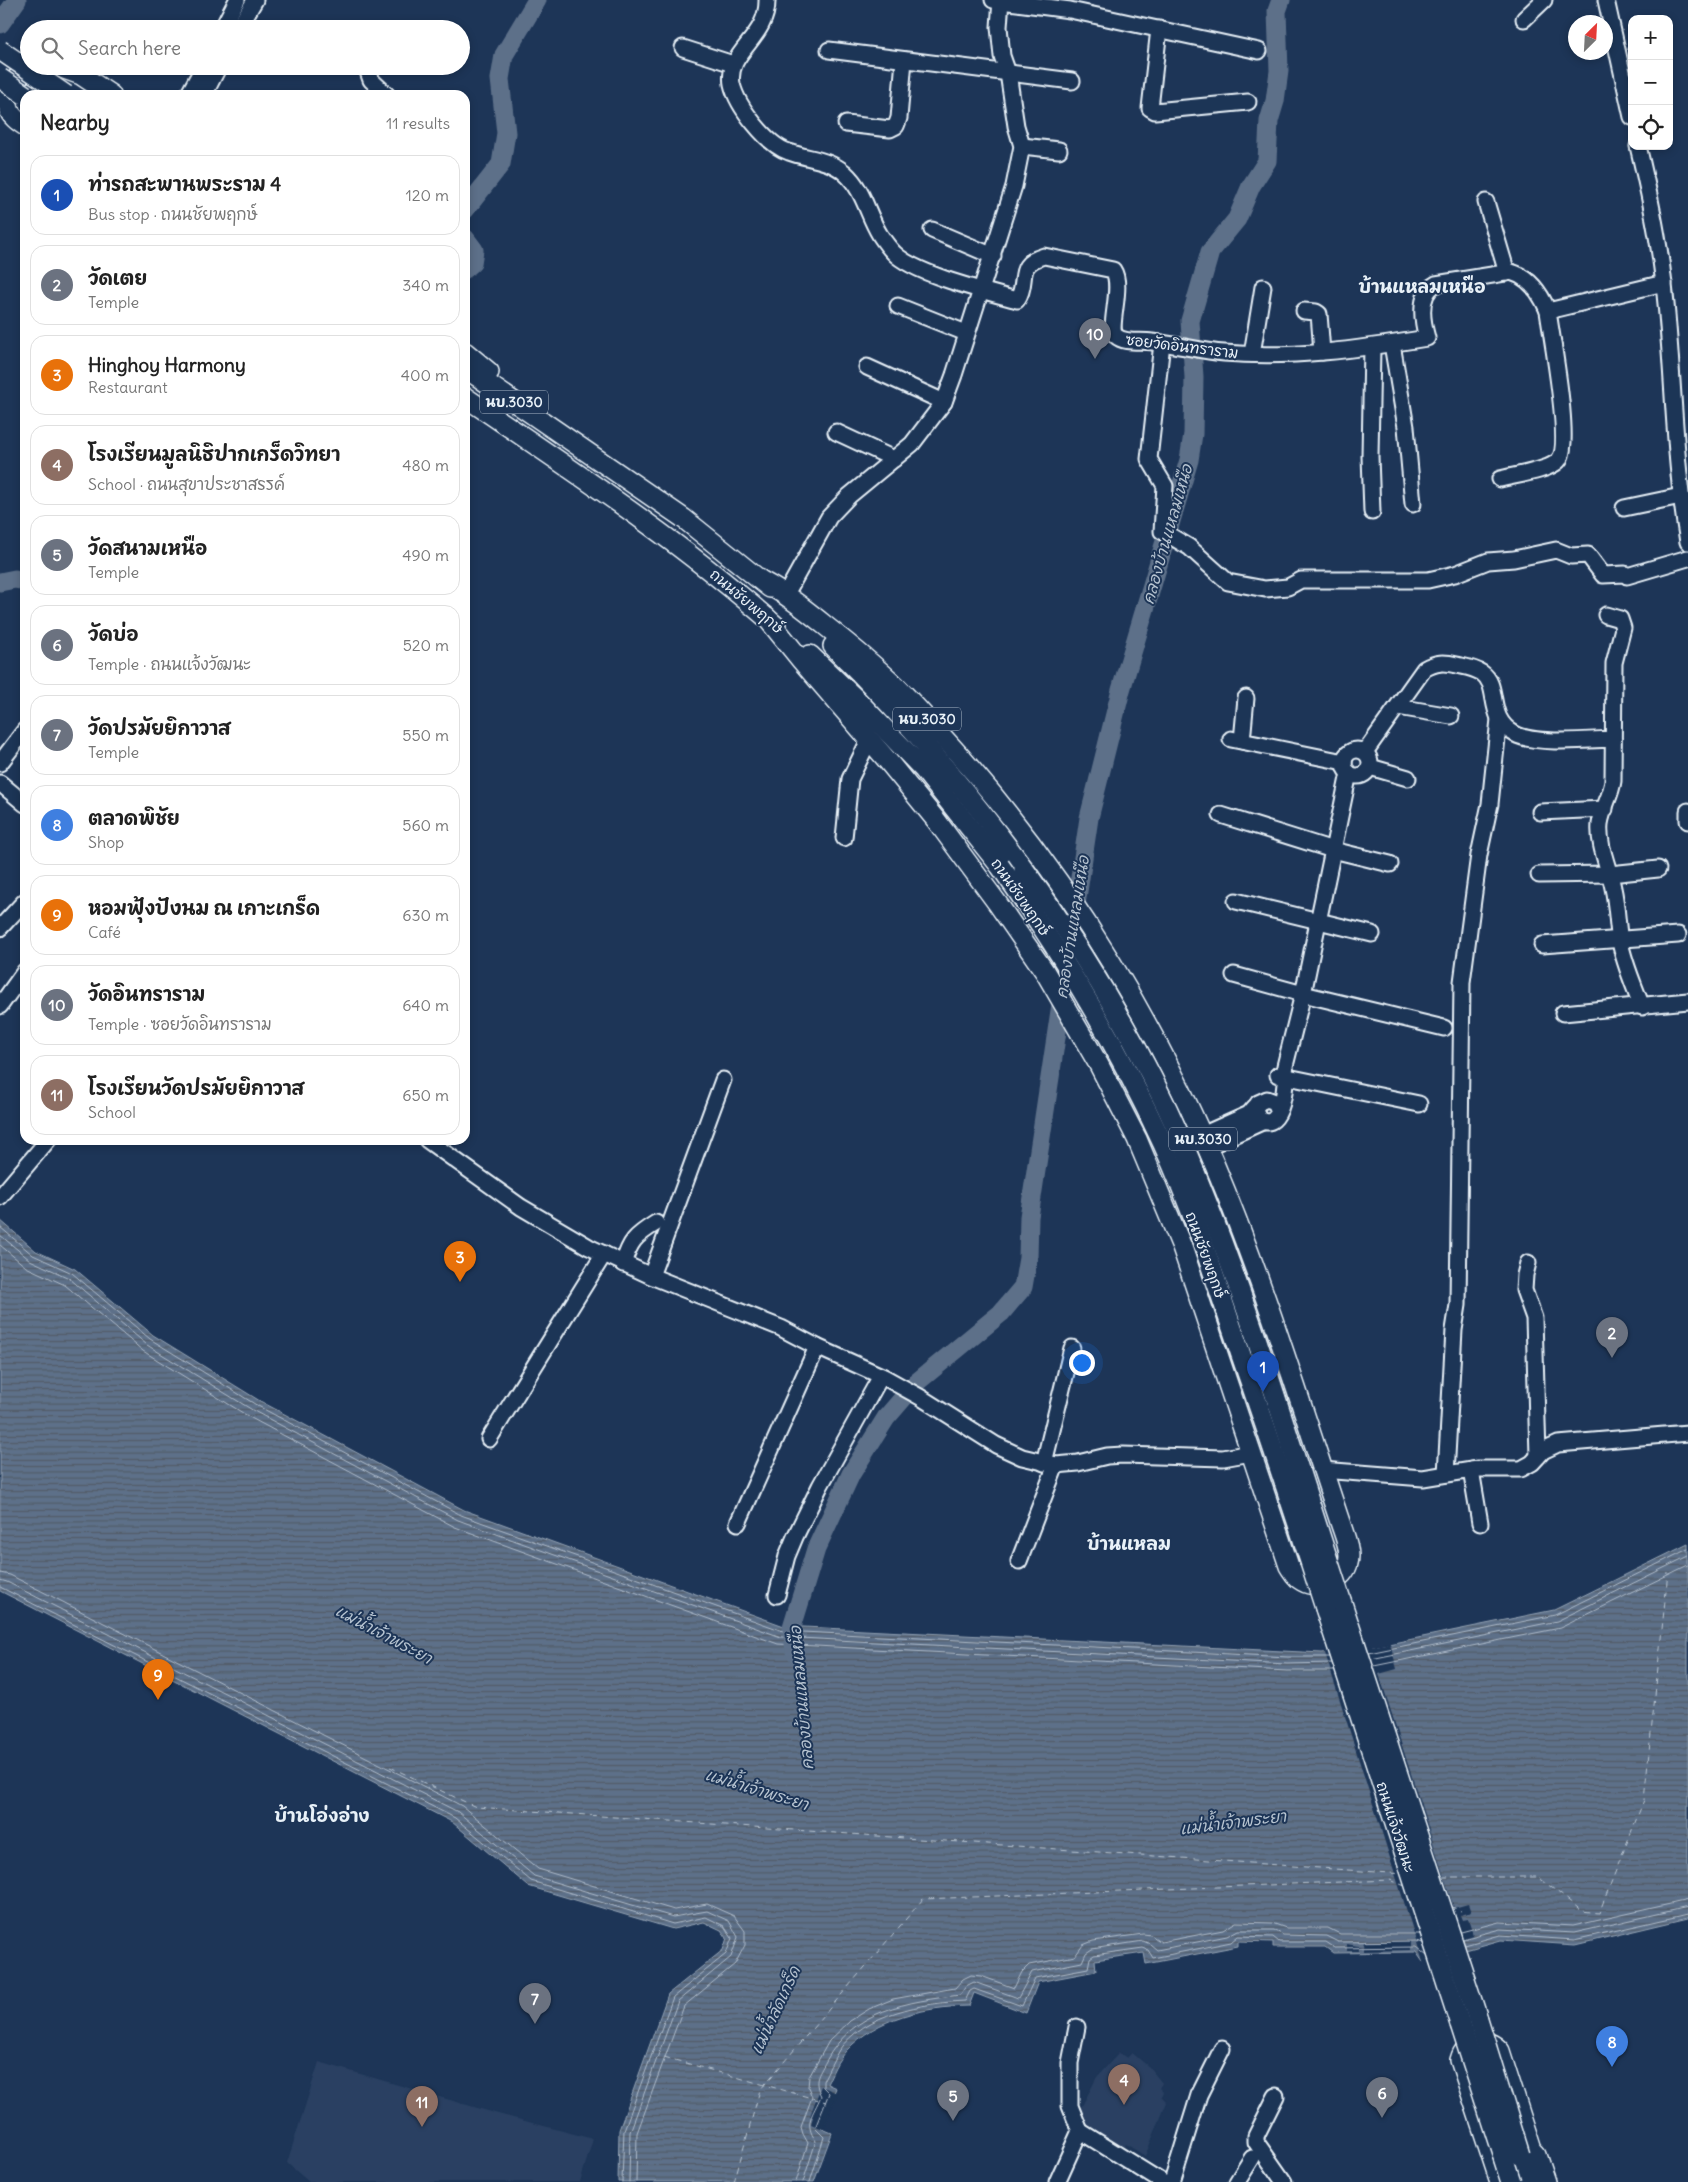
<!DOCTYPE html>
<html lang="en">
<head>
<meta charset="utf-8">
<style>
	body { margin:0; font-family:Delius,"Playpen Sans Thai",sans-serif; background:#f6f6f6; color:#222 }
	.controls { position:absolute; right:15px; top:15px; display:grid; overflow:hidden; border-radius:10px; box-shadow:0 2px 8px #0003 }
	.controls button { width:45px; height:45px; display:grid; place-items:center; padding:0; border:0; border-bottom:1px solid #e0e0e0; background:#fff; color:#222; font:25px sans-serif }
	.compass { position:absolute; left:1568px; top:15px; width:45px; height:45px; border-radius:50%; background:#fff; box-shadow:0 2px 8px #0003; rotate:24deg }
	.you { position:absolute; left:1081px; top:1362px; width:18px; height:18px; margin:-12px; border:4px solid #fff; border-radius:50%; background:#1a73e8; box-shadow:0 0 0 8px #1a73e833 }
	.badge { display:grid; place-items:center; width:32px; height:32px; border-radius:50%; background:#7c3aed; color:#fff; font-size:16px; font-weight:700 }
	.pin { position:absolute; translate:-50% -41px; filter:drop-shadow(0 1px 2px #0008) }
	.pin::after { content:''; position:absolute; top:26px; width:18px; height:15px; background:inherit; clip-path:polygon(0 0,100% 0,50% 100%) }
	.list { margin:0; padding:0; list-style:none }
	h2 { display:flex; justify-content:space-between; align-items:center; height:65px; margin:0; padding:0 20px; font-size:21px }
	h2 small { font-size:16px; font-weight:400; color:#767676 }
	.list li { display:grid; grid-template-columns:32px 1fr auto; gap:15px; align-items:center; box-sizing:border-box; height:80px; margin:0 10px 10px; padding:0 10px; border:1px solid #e0e0e0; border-radius:15px }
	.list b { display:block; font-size:19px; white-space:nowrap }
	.list p { margin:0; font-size:16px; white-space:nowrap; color:#767676 }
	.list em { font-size:16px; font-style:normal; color:#767676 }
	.icon { flex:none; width:28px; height:28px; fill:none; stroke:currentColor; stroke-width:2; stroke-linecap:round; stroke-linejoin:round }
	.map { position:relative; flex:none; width:1688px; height:2182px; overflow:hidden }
	.search { position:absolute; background:#fff; box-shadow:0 2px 8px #0003; left:20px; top:20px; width:450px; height:55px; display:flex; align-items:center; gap:12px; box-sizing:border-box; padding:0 18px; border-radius:28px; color:#767676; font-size:19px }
	.panel { position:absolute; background:#fff; box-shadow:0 2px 8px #0003; left:20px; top:90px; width:450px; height:1055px; border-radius:15px }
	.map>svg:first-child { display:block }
	.built { fill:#2a4162 }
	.water { fill:url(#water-rules); stroke:#95a4b5 }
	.pier { fill:#1d3557 }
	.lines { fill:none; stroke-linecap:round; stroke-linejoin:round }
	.shore { stroke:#b0bdcc; stroke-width:1 }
	.river { stroke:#5d7089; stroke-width:19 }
	.ferry { stroke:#b7c4d1; stroke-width:1; stroke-dasharray:6 5; stroke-linecap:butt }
	.minor-casing { stroke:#e8f1f8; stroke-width:19 }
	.major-casing { stroke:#e8f1f8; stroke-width:22 }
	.minor { stroke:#1d3557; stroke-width:15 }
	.major { stroke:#1d3557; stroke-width:19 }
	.major-bridge-casing { stroke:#e8f1f8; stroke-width:22; stroke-linecap:butt }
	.major-bridge { stroke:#1d3557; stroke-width:19 }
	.labels { text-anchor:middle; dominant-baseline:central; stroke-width:4; stroke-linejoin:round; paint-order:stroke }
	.shield { fill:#1d3557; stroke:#abb9c8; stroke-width:1 }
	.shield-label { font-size:14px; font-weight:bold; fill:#e8f1f8 }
	.street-label { font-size:15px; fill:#e8f1f8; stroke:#1d3557 }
	.water-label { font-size:16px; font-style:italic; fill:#b7c4d1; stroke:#1d3557 }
	.quarter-label { font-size:18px; font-weight:bold; fill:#e8f1f8; stroke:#1d3557 }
</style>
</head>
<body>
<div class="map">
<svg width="1688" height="2182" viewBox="0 0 1688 2182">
	<defs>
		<pattern id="water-rules" width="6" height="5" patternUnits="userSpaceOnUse" patternTransform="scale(1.25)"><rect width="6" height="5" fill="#5d7089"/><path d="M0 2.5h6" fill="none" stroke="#505a66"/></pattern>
	</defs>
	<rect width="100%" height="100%" fill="#1d3557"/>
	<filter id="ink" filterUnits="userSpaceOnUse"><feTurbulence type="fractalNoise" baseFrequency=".02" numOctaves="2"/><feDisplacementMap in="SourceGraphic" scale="10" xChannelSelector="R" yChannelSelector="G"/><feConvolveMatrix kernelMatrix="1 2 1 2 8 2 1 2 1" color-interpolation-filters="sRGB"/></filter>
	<g filter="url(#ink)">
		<!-- built -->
		<g class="built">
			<polygon points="1119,2053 1127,2058 1132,2053 1149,2067 1162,2083 1159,2088 1163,2092 1161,2096 1167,2102 1145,2156 1126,2144 1119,2152 1086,2126 1081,2108 1097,2077"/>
			<polygon points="319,2062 498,2114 593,2139 580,2182 309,2182 287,2163"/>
		</g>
		<!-- water -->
		<path class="water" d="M 0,1220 L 36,1251 L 75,1269 L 153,1335 L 260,1401 L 464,1510 L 784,1626 L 1322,1653 L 1369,1648 L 1554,1610 L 1688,1544 L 1688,1918 L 1575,1945 L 1501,1940 L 1423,1962 L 1416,1952 L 1333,1953 L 1325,1947 L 1273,1947 L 1273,1942 L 1238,1941 L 1238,1946 L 1146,1964 L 1144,1953 L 1095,1960 L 1096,1971 L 1038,1982 L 1026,2013 L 974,1993 L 969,2006 C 925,2007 877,2017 846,2051 C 837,2060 832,2074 827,2084 L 836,2088 L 820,2128 L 832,2133 L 814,2182 L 618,2182 L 619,2130 L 668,1994 L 723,1950 L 727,1938 L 721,1930 L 704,1922 L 673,1929 L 528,1886 L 452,1822 L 0,1591 Z"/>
		<!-- pier -->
		<g class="pier">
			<polygon points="1390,1643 1397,1669 1379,1674 1454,1908 1468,1904 1471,1912 1461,1915 1463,1920 1468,1919 1473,1935 1463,1938 1468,1952 1424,1965 1324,1650 1370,1645 1371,1647"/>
			<polygon points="1411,1941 1411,1950 1363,1951 1363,1948 1358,1949 1358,1951 1347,1951 1347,1944 1363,1947 1364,1942"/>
			<polygon points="821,2086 837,2093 823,2129 811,2124 813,2117 810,2116"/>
		</g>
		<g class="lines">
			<!-- shore -->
			<g class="shore">
				<polyline points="0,1227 33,1255 72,1273 150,1339 258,1406 461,1515 783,1631 1288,1657 1330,1657"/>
				<polyline points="0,1235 30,1260 69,1278 147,1345 254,1411 458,1520 781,1637 1287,1664 1332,1663"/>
				<polyline points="0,1245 26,1267 65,1285 143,1351 251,1418 455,1527 778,1644 1287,1671 1334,1671"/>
				<polyline points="0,1573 10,1575 462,1806 538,1869 674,1910 707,1904 734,1916 745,1931 745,1945 735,1964 684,2006 637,2133 636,2182"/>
				<polyline points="0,1580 7,1582 458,1812 534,1876 673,1917 707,1911 729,1921 738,1937 731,1957 678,2001 630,2132 629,2182"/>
				<polyline points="0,1587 455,1818 531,1881 673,1924 706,1917 724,1926 732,1938 726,1954 673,1997 624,2130 622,2182"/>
				<polyline points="1369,1653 1555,1615 1688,1549"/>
				<polyline points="1371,1659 1557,1621 1688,1556"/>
				<polyline points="1374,1666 1560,1628 1688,1565"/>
				<polyline points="1461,1932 1499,1922 1573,1926 1688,1900"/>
				<polyline points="1463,1939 1500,1929 1574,1933 1688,1907"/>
				<polyline points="1465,1945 1500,1935 1574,1940 1688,1914"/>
				<polyline points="796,2182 808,2143 803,2134 801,2127 812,2097 808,2087 809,2077 829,2041 850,2021 869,2009 893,1999 955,1988 963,1979 971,1975 981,1976 1014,1988 1022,1972 1029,1965 1075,1956 1083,1945 1093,1941 1143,1934 1151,1935 1161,1942 1223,1930 1236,1922 1272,1923 1286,1928 1328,1928 1340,1934 1420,1934"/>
				<path d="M 803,2182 L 816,2141 C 803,2123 813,2115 821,2096 C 813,2080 818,2076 826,2061 C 854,2009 907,2002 960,1995 L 966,1986 L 974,1982 L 1018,1998 L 1032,1972 L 1082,1962 L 1086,1953 L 1092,1949 L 1143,1941 L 1150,1944 L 1157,1950 L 1227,1936 L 1238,1930 L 1274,1930 L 1283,1935 L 1326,1936 L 1338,1942 L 1416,1941 L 1423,1943"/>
				<path d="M 810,2182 L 824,2137 L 815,2128 L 829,2093 L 823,2087 L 823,2081 C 828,2071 833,2060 839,2050 C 865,2013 923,2003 965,2001 L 970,1991 L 974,1989 L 1022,2006 L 1035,1978 L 1088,1968 L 1090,1958 L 1094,1955 L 1143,1948 L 1148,1950 L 1153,1958 L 1231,1942 L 1238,1936 L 1273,1937 L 1279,1942 L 1326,1942 L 1335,1948 L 1416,1947 L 1427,1956"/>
			</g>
			<!-- river -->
			<g class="river">
				<polyline points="0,24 17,0"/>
				<polyline points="465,210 501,164 506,133 500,79 504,55 537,0"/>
				<polyline points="465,238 474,250 472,263 465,269"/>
				<polyline points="0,582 15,579 25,581"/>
				<polyline points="795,1652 792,1627 816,1549 851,1474 886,1418 917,1382 1001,1313 1023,1287 1028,1258 1029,1217 1089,818 1121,690 1189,460 1193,434 1194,377 1190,321 1210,252 1237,219 1251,186 1267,161 1269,121 1275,101 1279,71 1277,11 1281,0"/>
			</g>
			<!-- ferry -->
			<g class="ferry">
				<polyline points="390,1767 476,1807 1403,1874"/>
				<polyline points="1442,1877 1538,1877 1582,1911 1599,1913 1644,1800 1668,1572"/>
				<polyline points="1450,1906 1461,1911"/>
				<polyline points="664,2057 826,2102"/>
				<polyline points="734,2182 760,2090 923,1899 1390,1880 1405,1886"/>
			</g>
			<!-- minor casing -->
			<g class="minor-casing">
				<g id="minor">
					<path d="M 767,0 C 768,39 726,51 732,84 C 737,106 767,145 789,152 C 808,159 829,159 845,173 C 864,190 867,214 880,235 C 884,241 889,248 894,253 C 914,274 988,292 1017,300 C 1030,281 1013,265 1044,256 L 1113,270 C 1124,286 1107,328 1116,336 C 1125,344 1141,340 1152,342 C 1176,344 1200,351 1224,353 C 1292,359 1360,349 1427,338 C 1422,320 1418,294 1436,284 L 1511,272 C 1529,277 1541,294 1548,311 L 1664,283"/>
					<polyline points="993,0 1070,10 1259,51"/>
					<polyline points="1606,0 1632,117"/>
					<polyline points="1524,19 1544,0"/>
					<polyline points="222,29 237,0"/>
					<polyline points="238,29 255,0"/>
					<polyline points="1159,29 1150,108 1155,111 1248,102"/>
					<polyline points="683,48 733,64"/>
					<polyline points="829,50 1072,81"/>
					<polyline points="366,66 371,80 387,95"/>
					<polyline points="188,95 204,66"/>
					<polyline points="204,95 219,66"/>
					<polyline points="846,124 890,129 896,126 899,118 904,60"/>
					<polyline points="1022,146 1059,150"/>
					<path d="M 1638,146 C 1649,192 1659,238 1664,285 C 1674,370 1673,457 1688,542"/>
					<polyline points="1486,202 1507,273"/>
					<polyline points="932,230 993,256"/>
					<polyline points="898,306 966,333"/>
					<polyline points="1304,311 1316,312 1319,314 1322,352"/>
					<polyline points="1162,343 1149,459 1165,486 1162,531 1189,547 1228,582 1265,589 1288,587 1301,580 1428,580 1455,574 1488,561 1514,559 1556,550 1571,556 1588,555 1603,575 1625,574 1627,576 1688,558"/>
					<polyline points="1392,344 1406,427 1413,504"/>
					<polyline points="1372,347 1370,456 1372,512"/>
					<polyline points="1252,354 1263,287"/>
					<polyline points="867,367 944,402"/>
					<polyline points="836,432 894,459"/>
					<path d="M 1500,479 C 1515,475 1548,471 1558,461 C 1573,447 1551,335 1548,311"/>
					<polyline points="1624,508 1681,496"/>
					<polyline points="786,594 829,517 849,496 912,444 944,402 954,375 1014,186 1022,146 1016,126 1008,73 1002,56 999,27 1001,0"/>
					<path d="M 1606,615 L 1620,619 L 1623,628 L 1614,663 L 1613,781 C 1611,796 1602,809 1600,824 C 1598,846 1609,867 1613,888 C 1617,905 1617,924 1620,941 C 1624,964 1634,985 1642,1007"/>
					<polyline points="1398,707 1451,716"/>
					<polyline points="1231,739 1344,762"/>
					<polyline points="1242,741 1246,698"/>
					<circle cx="1357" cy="763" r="13"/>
					<path d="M 1365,752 L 1424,669 C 1436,662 1444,662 1457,665 C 1466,667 1474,668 1482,673 C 1501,686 1485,718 1515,734 C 1535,745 1589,740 1613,739"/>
					<polyline points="0,763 25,730"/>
					<polyline points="1370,767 1408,778"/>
					<polyline points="0,783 25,804"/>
					<polyline points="1688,811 1688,821"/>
					<polyline points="1540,812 1605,809"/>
					<polyline points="1221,815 1333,850 1390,864"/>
					<polyline points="844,838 850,779 869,740"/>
					<polyline points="1539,875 1610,874 1658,869"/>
					<polyline points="1236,901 1372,934"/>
					<polyline points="0,928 25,901"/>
					<polyline points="1542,945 1678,935"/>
					<polyline points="1234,975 1303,994 1444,1028"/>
					<polyline points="0,1006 25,971"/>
					<polyline points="1563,1013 1688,1001"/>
					<polyline points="1278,1075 1419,1104"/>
					<path d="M 1279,1111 L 1275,1102 L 1267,1099 L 1258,1103 L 1255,1111 L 1259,1119 C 1283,1135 1287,1080 1285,1066 L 1303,994 L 1349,773"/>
					<polyline points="1202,1135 1249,1114 1255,1107"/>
					<polyline points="427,1140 521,1207 589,1247 651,1276 781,1328 817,1347 884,1377 920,1397 996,1445 1022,1457 1056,1465 1078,1463 1107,1456 1123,1455 1223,1458 1251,1453"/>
					<polyline points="1207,1147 1262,1122"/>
					<polyline points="0,1197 48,1140"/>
					<polyline points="1528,1263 1525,1275 1524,1290 1534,1318 1538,1456"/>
					<path d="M 623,1264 C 630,1241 635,1236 656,1223"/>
					<polyline points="651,1276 723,1080"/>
					<polyline points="489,1439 604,1254"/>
					<polyline points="1044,1463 1072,1348"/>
					<polyline points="1322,1470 1423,1478 1478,1469 1521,1469 1532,1463 1543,1451 1558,1444 1688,1433"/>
					<polyline points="1471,1470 1480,1523"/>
					<polyline points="1446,1474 1454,1330 1458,1305 1462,982 1479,855 1490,804 1499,719"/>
					<polyline points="738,1523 817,1347"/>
					<polyline points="1019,1561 1056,1465"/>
					<polyline points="777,1595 787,1556 795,1537 820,1486 881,1376"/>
					<polyline points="1077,2027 1070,2063 1070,2106 1080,2131"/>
					<polyline points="1276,2096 1256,2136 1256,2142 1284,2182"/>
					<polyline points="1080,2131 1162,2182"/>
					<polyline points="1057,2182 1080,2131"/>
					<polyline points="1172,2182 1199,2095 1222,2049"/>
					<polyline points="1237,2182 1252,2158"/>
				</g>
			</g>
			<!-- major casing -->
			<g class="major-casing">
				<g id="major">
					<polyline points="56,66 81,75 111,95"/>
					<path d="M 25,126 C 19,122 11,117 9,109 C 2,88 20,70 39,66"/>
					<polyline points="465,352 489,372"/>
					<polyline points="465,368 683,518 770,588"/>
					<path d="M 465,397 C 572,470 679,540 776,626"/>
					<path d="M 762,581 C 786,594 806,610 827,627 C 851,646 874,665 896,686 C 912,702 927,719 942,736 C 1070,876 1169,1042 1236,1218 C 1275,1319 1307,1423 1341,1525 C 1344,1534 1349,1546 1349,1556 C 1349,1579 1321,1592 1302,1581 C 1296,1578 1293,1572 1289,1566 L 1182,1247 L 1137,1139 L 1099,1065 L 1045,972 L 998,904 L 936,820 L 887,760 L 801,660 L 767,618"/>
					<path d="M 833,646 C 903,715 966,789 1024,869"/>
					<polyline points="810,655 857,700 924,770 1000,866"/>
					<polyline points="1342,1603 1478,2019"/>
					<polyline points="1325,1608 1460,2024"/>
					<polyline points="1520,2155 1529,2182"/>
					<path d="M 1500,2182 L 1460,2060 C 1465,2040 1487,2035 1500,2051 L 1532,2151 L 1536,2155 L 1545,2182"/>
				</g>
			</g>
			<!-- minor -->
			<use href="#minor" class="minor"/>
			<!-- major -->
			<use href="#major" class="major"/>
			<!-- major-bridge casing -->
			<g class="major-bridge-casing">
				<g id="major-bridge">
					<polyline points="0,50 66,95"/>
					<polyline points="0,78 25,95"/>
					<path d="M 1000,866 C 1063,954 1118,1046 1163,1144 C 1194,1212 1217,1284 1241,1355 C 1270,1439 1298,1523 1325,1608"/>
					<path d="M 1024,869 C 1085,954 1140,1045 1182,1141 C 1246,1291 1291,1448 1342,1603"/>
					<polyline points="1478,2019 1520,2155"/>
					<polyline points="1460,2024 1511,2182"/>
				</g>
			</g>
			<!-- major-bridge -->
			<use href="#major-bridge" class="major-bridge"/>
		</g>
	</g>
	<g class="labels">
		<!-- shield labels -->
		<g class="shield">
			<rect x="480" y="390.5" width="68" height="23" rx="4"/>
			<rect x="893" y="707.5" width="68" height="23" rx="4"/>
			<rect x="1169" y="1127.5" width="68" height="23" rx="4"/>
		</g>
		<g class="shield-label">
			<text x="514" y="402">นบ.3030</text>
			<text x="927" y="719">นบ.3030</text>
			<text x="1203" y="1139">นบ.3030</text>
		</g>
		<!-- street labels -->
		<g class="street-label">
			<text transform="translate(1182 346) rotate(7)">ซอยวัดอินทราราม</text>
			<text transform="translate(747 601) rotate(40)">ถนนชัยพฤกษ์</text>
			<text transform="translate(1021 897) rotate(55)">ถนนชัยพฤกษ์</text>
			<text transform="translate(1206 1255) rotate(70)">ถนนชัยพฤกษ์</text>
			<text transform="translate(1396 1827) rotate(72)">ถนนแจ้งวัฒนะ</text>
		</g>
		<!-- water labels -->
		<g class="water-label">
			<text transform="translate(1167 534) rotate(-74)">คลองบ้านแหลมเหนือ</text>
			<text transform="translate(1072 927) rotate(-81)">คลองบ้านแหลมเหนือ</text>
			<text transform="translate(384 1634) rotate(28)">แม่น้ำเจ้าพระยา</text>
			<text transform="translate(801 1698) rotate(-95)">คลองบ้านแหลมเหนือ</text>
			<text transform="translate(757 1789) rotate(17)">แม่น้ำเจ้าพระยา</text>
			<text transform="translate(1233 1822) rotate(-7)">แม่น้ำเจ้าพระยา</text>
			<text transform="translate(775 2010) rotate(-65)">แม่น้ำลัดเกร็ด</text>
		</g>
		<!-- quarter labels -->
		<g class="quarter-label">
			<text x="1422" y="286">บ้านแหลมเหนือ</text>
			<text x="1129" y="1543">บ้านแหลม</text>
			<text x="322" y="1815">บ้านโอ่งอ่าง</text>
		</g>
	</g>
</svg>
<div class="controls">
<button>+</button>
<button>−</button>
<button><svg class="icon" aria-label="locate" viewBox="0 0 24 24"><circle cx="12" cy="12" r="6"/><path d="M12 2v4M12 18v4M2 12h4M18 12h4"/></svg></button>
</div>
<svg class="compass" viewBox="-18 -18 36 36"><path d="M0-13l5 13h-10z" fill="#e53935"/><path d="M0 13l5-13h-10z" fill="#767676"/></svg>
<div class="you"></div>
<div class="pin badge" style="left:1263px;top:1392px;background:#1a4fb4">1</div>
<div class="pin badge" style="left:1612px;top:1358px;background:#6b7280">2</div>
<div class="pin badge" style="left:460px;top:1282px;background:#e8710a">3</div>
<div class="pin badge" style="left:1124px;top:2105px;background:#8d6e63">4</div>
<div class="pin badge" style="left:953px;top:2121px;background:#6b7280">5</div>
<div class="pin badge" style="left:1382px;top:2118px;background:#6b7280">6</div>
<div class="pin badge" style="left:535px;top:2024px;background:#6b7280">7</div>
<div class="pin badge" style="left:1612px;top:2067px;background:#3f7fe0">8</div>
<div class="pin badge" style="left:158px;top:1700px;background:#e8710a">9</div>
<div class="pin badge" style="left:1095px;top:359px;background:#6b7280">10</div>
<div class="pin badge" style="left:422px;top:2127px;background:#8d6e63">11</div>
<div class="search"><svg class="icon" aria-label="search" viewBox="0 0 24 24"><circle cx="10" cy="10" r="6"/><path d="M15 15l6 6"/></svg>Search here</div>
<section class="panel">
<h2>Nearby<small>11 results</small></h2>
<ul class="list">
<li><span class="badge" style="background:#1a4fb4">1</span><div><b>ท่ารถสะพานพระราม 4</b><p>Bus stop · ถนนชัยพฤกษ์</p></div><em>120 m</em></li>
<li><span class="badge" style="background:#6b7280">2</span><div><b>วัดเตย</b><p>Temple</p></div><em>340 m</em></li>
<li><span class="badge" style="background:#e8710a">3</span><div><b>Hinghoy Harmony</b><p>Restaurant</p></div><em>400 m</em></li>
<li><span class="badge" style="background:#8d6e63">4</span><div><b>โรงเรียนมูลนิธิปากเกร็ดวิทยา</b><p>School · ถนนสุขาประชาสรรค์</p></div><em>480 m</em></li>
<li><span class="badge" style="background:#6b7280">5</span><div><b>วัดสนามเหนือ</b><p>Temple</p></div><em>490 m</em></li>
<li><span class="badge" style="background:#6b7280">6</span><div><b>วัดบ่อ</b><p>Temple · ถนนแจ้งวัฒนะ</p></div><em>520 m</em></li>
<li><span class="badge" style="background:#6b7280">7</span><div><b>วัดปรมัยยิกาวาส</b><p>Temple</p></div><em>550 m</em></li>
<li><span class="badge" style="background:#3f7fe0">8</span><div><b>ตลาดพิชัย</b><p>Shop</p></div><em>560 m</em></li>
<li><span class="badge" style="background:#e8710a">9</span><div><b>หอมฟุ้งปังนม ณ เกาะเกร็ด</b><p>Café</p></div><em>630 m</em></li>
<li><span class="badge" style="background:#6b7280">10</span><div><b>วัดอินทราราม</b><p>Temple · ซอยวัดอินทราราม</p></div><em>640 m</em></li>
<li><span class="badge" style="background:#8d6e63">11</span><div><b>โรงเรียนวัดปรมัยยิกาวาส</b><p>School</p></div><em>650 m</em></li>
</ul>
</section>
</div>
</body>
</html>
